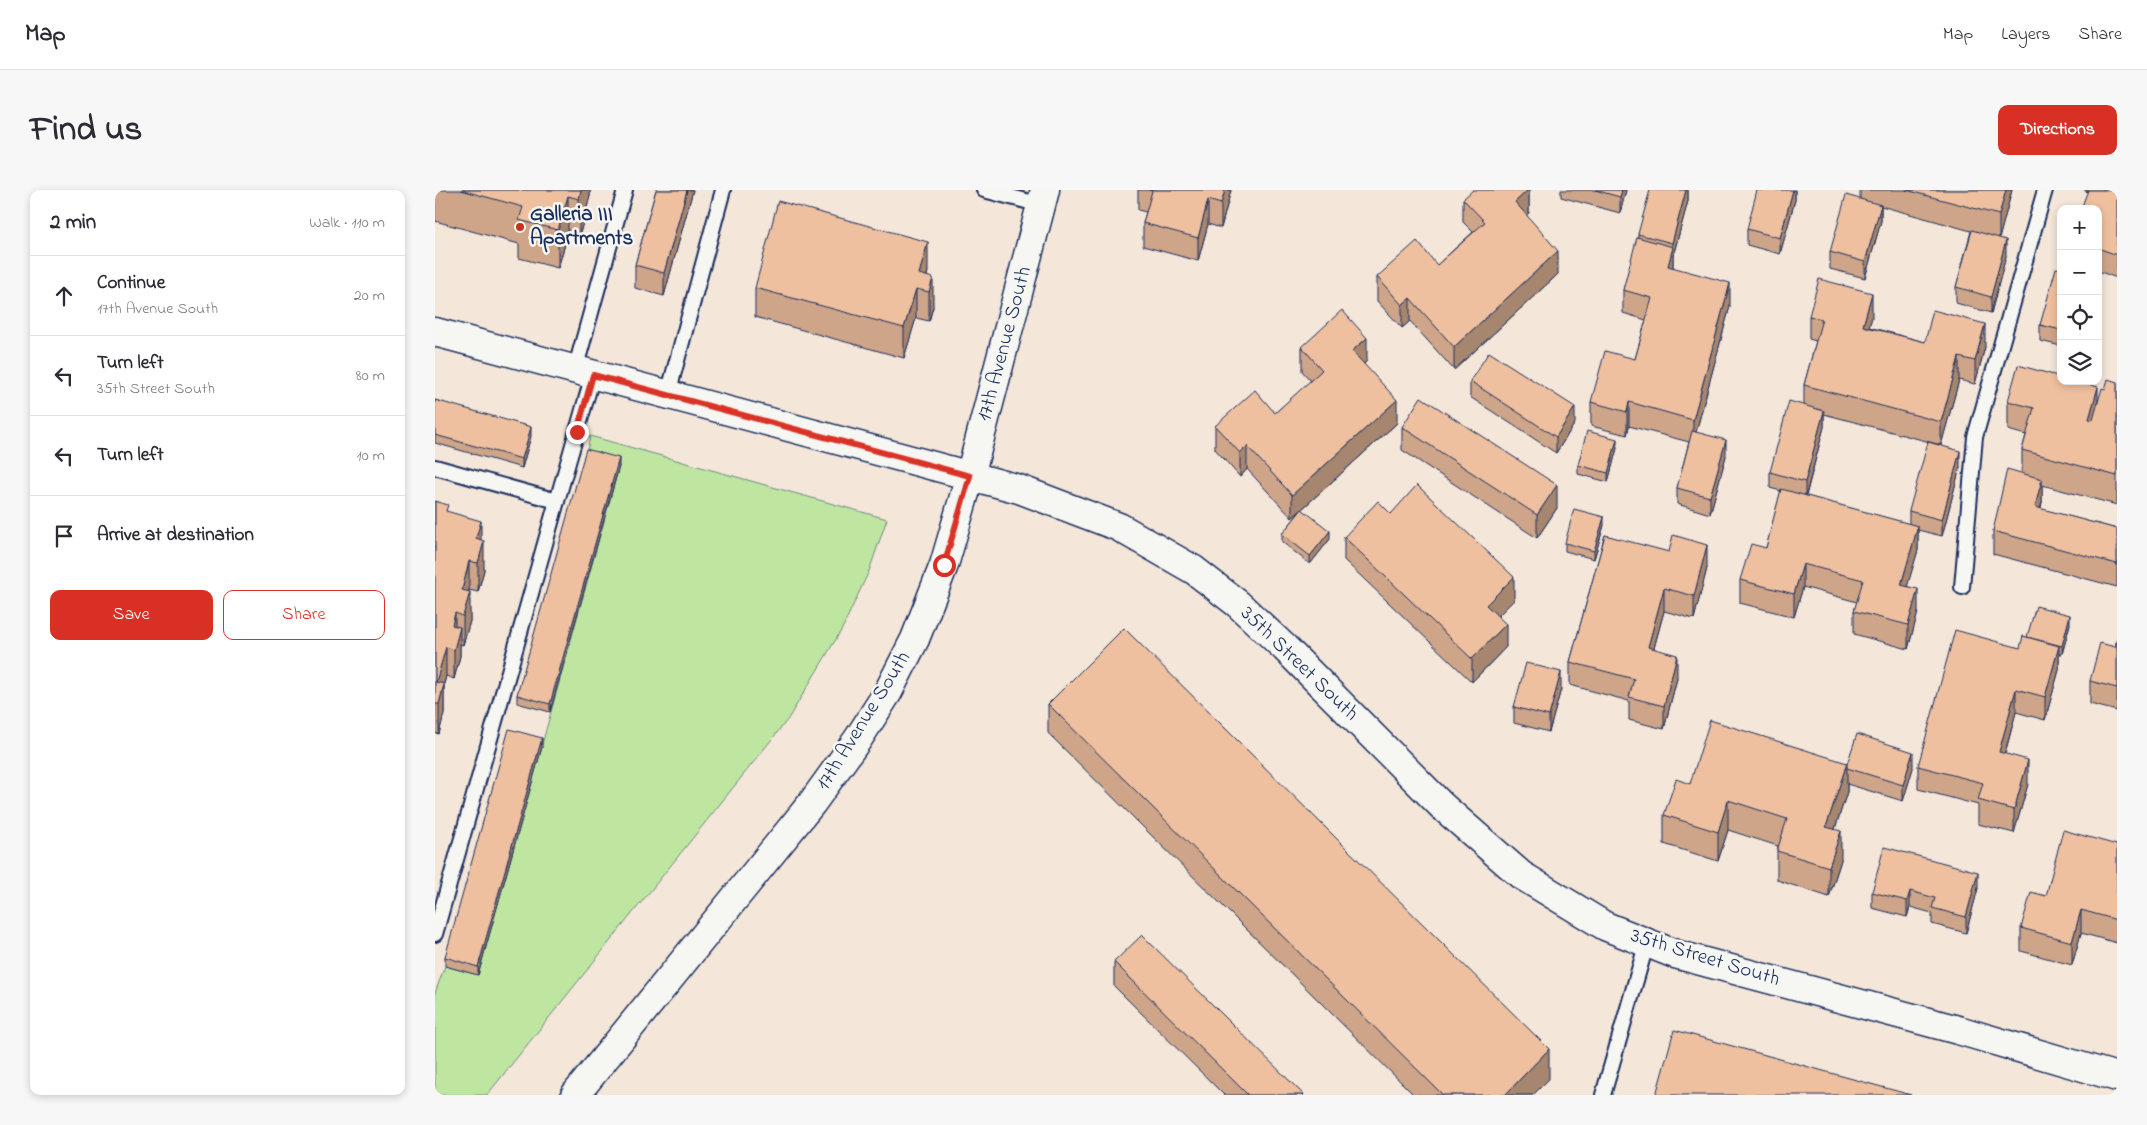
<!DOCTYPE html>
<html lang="en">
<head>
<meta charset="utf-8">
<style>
	body { margin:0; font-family:"Indie Flower",sans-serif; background:#f7f7f7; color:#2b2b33 }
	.controls { position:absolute; right:15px; top:15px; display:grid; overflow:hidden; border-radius:10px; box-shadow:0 2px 8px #0003 }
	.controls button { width:45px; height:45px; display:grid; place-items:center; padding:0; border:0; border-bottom:1px solid #e1e1e2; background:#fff; color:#2b2b33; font:25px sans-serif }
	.stop { position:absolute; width:15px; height:15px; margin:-11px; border:4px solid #d93025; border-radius:50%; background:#fff }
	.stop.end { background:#d93025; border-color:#fff; box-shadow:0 1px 5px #0008 }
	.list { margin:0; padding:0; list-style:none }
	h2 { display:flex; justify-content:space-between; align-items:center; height:65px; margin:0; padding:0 20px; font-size:21px }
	h2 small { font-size:16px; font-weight:400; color:#7c7c81 }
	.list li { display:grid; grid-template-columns:32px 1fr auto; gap:15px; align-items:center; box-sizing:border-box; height:80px; padding:0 20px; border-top:1px solid #e1e1e2 }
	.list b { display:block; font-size:19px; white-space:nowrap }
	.list p { margin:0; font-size:16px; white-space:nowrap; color:#7c7c81 }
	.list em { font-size:16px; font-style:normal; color:#7c7c81 }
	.actions { display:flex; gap:10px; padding:15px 20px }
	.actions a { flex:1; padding:11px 0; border:1px solid #d93025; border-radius:10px; text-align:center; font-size:18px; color:#d93025 }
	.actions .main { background:#d93025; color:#fff }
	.icon { flex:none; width:28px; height:28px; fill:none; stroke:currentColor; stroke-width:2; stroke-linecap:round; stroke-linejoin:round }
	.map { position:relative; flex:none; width:1682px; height:905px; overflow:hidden; border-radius:10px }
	header { display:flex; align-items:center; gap:30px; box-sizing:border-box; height:70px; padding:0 25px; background:#fff; border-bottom:1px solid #e1e1e2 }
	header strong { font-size:24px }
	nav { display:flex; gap:28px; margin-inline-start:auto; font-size:18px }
	.intro { display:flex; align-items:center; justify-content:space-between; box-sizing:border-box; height:120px; padding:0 30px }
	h1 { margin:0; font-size:35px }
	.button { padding:12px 22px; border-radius:10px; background:#d93025; color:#fff; font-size:18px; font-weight:700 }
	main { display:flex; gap:30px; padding:0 30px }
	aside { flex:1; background:#fff; border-radius:10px; box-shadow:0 2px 8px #0003 }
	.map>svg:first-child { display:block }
	.green { fill:#bfe6a1; stroke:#6d8a80 }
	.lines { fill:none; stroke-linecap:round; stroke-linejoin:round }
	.service-casing { stroke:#1b2f5e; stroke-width:18 }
	.minor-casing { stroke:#1b2f5e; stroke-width:31 }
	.tertiary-casing { stroke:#1b2f5e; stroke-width:31 }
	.service { stroke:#f6f6f2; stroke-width:14 }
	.minor { stroke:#f6f6f2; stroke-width:28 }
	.tertiary { stroke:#f6f6f2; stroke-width:28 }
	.wall { fill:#cea589; stroke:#1b2f5e }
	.shaded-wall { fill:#a7866f; stroke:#1b2f5e }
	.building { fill:#efc09f; stroke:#1b2f5e }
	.route { stroke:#d93025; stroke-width:6 }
	.poi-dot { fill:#c8321e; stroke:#f6f6f2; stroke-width:2 }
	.labels { text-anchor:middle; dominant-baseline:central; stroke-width:5; stroke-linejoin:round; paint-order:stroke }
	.poi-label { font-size:21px; font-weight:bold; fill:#1b2f5e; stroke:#f6f6f2; text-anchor:start }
	.street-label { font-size:21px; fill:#1b2f5e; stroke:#f6f6f2 }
</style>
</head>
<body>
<header>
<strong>Map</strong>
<nav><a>Map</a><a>Layers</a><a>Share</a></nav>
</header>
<div class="intro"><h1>Find us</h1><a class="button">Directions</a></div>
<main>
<aside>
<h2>2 min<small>Walk · 110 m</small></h2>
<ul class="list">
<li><svg class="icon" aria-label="ahead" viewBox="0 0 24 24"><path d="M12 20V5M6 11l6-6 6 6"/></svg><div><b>Continue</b><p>17th Avenue South</p></div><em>20 m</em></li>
<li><svg class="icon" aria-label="left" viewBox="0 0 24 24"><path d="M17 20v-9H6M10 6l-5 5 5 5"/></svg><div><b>Turn left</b><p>35th Street South</p></div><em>80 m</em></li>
<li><svg class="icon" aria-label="left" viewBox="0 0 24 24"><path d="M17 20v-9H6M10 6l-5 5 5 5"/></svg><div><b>Turn left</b></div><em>10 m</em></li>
<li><svg class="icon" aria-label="arrive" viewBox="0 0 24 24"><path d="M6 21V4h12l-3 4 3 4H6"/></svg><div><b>Arrive at destination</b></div></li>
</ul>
<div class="actions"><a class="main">Save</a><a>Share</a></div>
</aside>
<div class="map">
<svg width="1682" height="905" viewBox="0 0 1682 905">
	<rect width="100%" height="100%" fill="#f4e6d9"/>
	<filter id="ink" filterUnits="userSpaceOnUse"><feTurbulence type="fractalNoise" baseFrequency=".02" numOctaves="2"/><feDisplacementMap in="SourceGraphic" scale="10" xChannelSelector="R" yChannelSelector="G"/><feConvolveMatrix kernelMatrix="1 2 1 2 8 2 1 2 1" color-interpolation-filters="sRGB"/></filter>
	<g filter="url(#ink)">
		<!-- green -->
		<polygon class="green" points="155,246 452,329 434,381 407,439 353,529 52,905 0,905 0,803 10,776 43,785 184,277 151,267"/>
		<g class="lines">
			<!-- service casing -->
			<g class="service-casing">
				<g id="service">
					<polyline points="549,0 606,15"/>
					<polyline points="140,180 190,0"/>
					<polyline points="233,204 288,0"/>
					<polyline points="0,277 122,311 158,185"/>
					<polyline points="1527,397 1540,247 1610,0"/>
					<polyline points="0,744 122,311"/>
					<polyline points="1168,905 1212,752"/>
				</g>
			</g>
			<!-- minor casing -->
			<g class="minor-casing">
				<polyline id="minor" points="0,142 584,299 684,337 759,380 803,414 850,458 1007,616 1086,685 1170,736 1240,764 1523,840 1682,887"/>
			</g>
			<!-- tertiary casing -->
			<g class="tertiary-casing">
				<polyline id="tertiary" points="140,905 377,613 423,549 453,502 480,449 509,375 535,286 610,0"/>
			</g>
			<!-- service -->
			<use href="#service" class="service"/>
			<!-- minor -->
			<use href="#minor" class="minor"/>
			<!-- tertiary -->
			<use href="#tertiary" class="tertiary"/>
		</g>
		<!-- wall -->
		<g class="wall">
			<polygon points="0,0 155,0 155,6 144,47 133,44 123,78 84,68 84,54 0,31"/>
			<polygon points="221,0 258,0 229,106 200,98 200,75"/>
			<polygon points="703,0 796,0 786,38 773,34 763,71 708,56 708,33 711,22 703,20"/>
			<polygon points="1094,0 1094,23 1091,25 1123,84 1019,180 975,131 967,138 942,111 942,87 1002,75 1038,42 1028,32 1028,9"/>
			<polygon points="1126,0 1191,0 1185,23 1126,7"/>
			<polygon points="1253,0 1253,11 1238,66 1238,77 1295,116 1261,242 1291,266 1275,324 1242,314 1242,298 1254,252 1194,236 1192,245 1156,236 1156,212 1200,169 1211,130 1188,123 1188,100 1203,47 1203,44"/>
			<polygon points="1360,0 1360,10 1345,64 1312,55 1312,39"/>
			<polygon points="1425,0 1577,0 1564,48 1571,66 1556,123 1521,113 1521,97 1536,41 1446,16 1446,31 1430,88 1395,79 1395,62 1425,9"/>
			<polygon points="1650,0 1682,0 1682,88 1663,81 1663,19 1653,2 1650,1"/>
			<polygon points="1626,79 1626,156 1605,151 1605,135"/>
			<polygon points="493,81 492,86 498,117 494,131 481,128 469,168 320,127 320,98"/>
			<polygon points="1374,126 1437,127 1434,137 1490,152 1550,157 1540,194 1524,190 1506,255 1389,224 1389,237 1371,306 1474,334 1474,321 1525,277 1507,346 1483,340 1483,360 1472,396 1483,422 1473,459 1419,444 1419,421 1422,412 1368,397 1359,427 1305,413 1305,390 1331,358 1346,301 1335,298 1335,282 1369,215 1369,195 1381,151 1374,149"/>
			<polygon points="867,157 932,171 929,174 962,233 867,319 895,349 875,374 847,352 847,344 866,320 857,328 812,279 805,287 780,259 780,236 840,223 876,191 867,181"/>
			<polygon points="1035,191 1140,233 1121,263 1035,207"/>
			<polygon points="1682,192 1682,315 1607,295 1607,312 1606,319 1682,339 1682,397 1558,364 1558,341 1587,284 1587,260 1591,245 1573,240 1573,211 1663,213 1670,199"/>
			<polygon points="0,210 96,246 87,278 0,253"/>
			<polygon points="967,237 1122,318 1102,348 967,260"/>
			<polygon points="1182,258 1173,292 1143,284 1143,275"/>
			<polygon points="184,276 115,522 82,513 82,505"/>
			<polygon points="0,311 46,350 49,380 43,402 34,400 35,431 28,455 25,454 25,466 19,489 11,486 9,494 9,523 4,544 0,543"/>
			<polygon points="956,324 1079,410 1063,426 1071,457 1037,492 909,370 909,347"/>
			<polygon points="1169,335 1159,369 1130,361 1130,353"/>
			<polygon points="1170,345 1272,378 1259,429 1229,421 1219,458 1242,488 1229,539 1194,530 1194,511 1135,495 1135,472"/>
			<polygon points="1635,434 1627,464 1624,464 1624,480 1610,530 1581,522 1570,564 1593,594 1579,643 1543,634 1543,615 1483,599 1483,576 1585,458 1592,448"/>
			<polygon points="1682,448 1682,521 1655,514 1655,491 1680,457"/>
			<polygon points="1126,499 1114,542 1079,533 1079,517"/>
			<polygon points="613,514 1114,889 1098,905 979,905 613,543"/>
			<polygon points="107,557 43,785 10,776 10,767"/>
			<polygon points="1412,573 1478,578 1468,611 1412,594 1412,602 1400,639 1406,670 1394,707 1342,690 1342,661 1343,656 1293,640 1283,671 1229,654 1229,625 1255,594"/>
			<polygon points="1682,655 1682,753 1646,743 1637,775 1586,761 1586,738 1611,706"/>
			<polygon points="1543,698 1531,743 1497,734 1497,723 1475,717 1472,727 1437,718 1437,702"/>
			<polygon points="679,772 869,905 789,905 679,796"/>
		</g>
		<!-- shaded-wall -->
		<g class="shaded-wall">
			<polygon points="146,0 155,0 155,6 144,47 144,9"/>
			<polygon points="252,0 258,0 229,106 229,83"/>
			<polygon points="790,0 796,0 786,38 786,14"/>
			<polygon points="1093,0 1094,0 1094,23 1080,36 1080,12"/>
			<polygon points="1187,0 1191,0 1185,23 1185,7"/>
			<polygon points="1251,0 1253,0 1253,11 1238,66 1238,80 1233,76 1237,61 1237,53"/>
			<polygon points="1358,0 1360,0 1360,10 1345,64 1345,48"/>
			<polygon points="1571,0 1577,0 1564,49 1564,25"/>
			<polygon points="133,6 133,44 123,78 123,40"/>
			<polygon points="773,10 773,34 763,71 763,48"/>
			<polygon points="1446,15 1446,31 1430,88 1430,72"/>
			<polygon points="1571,50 1571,66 1556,123 1556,107"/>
			<polygon points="493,52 493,81 488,101 484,84"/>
			<polygon points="1123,61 1123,84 1019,180 1019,157"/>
			<polygon points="498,88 498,117 494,131 494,102"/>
			<polygon points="1295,93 1295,116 1258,253 1258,230"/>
			<polygon points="481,99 481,128 469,168 469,138"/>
			<polygon points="1437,103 1437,127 1428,159 1428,136"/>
			<polygon points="975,108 975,131 967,138 967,115"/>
			<polygon points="1550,134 1550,157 1540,194 1540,171"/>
			<polygon points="932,148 932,171 917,184 917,161"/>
			<polygon points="1524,167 1524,190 1506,255 1506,232"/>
			<polygon points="1663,197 1663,226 1654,258 1654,229"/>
			<polygon points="962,210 962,233 857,328 857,305"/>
			<polygon points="1194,212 1194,236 1192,245 1192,222"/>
			<polygon points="1140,217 1140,233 1121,263 1121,247"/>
			<polygon points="1389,221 1389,237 1370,308 1370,292"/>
			<polygon points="96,237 96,246 87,278 87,269"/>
			<polygon points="1182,249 1182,258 1173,292 1173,283"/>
			<polygon points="1291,250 1291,266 1275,324 1275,307"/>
			<polygon points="812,256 812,279 805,287 805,263"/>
			<polygon points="1525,261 1525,277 1507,346 1507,330"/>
			<polygon points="184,268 184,276 115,522 115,514"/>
			<polygon points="1607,289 1607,312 1600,340 1600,317"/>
			<polygon points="1122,295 1122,318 1102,348 1102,325"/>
			<polygon points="1169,327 1169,335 1159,369 1159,361"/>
			<polygon points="46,331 46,360 41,348"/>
			<polygon points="1483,336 1483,360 1466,418 1466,395"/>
			<polygon points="895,341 895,349 875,374 875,366"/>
			<polygon points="49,351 49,380 43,402 43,373"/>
			<polygon points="1272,355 1272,378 1259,429 1259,406"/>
			<polygon points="34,371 34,400 27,425 27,400"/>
			<polygon points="1368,374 1368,397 1359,427 1359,404"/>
			<polygon points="1079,387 1079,410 1051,438 1051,415"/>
			<polygon points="1229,398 1229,421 1213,480 1213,457"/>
			<polygon points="1483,399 1483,422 1473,459 1473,435"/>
			<polygon points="35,402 35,431 28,455 28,426"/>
			<polygon points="20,423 20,453 17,435"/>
			<polygon points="1635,425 1635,434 1627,464 1627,456"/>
			<polygon points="1071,434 1071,457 1037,492 1037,469"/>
			<polygon points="25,437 25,466 19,489 19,460"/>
			<polygon points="1624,456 1624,480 1610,530 1610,507"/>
			<polygon points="11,457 11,486 3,514 1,492"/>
			<polygon points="1242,465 1242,488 1229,539 1229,516"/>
			<polygon points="1126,482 1126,499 1114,542 1114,526"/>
			<polygon points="9,494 9,523 4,544 4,514"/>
			<polygon points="1581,499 1581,522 1564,585 1564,562"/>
			<polygon points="107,548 107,557 43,785 43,777"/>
			<polygon points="1478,562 1478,578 1468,611 1468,595"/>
			<polygon points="1593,570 1593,594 1579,643 1579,620"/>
			<polygon points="1412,573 1412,602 1391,666 1391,637"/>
			<polygon points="1293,610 1293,640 1283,671 1283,642"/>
			<polygon points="1406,641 1406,670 1394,707 1394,677"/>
			<polygon points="1543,682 1543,698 1531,743 1531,727"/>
			<polygon points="1475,701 1475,717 1472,727 1472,711"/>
			<polygon points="1646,720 1646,743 1637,775 1637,752"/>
			<polygon points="1114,859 1114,889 1098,905 1070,905"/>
		</g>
		<!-- building -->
		<g class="building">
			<polygon points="26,0 146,0 144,9 133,6 123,40 84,30 88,17"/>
			<polygon points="221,0 252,0 229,83 200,75"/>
			<polygon points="714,0 790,0 786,14 773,10 763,48 708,33 717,1"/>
			<polygon points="1038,0 1093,0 1080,12 1123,61 1019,157 975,108 967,115 942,87 982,51 1002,75 1050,32 1028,9"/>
			<polygon points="1160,0 1187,0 1185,7"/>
			<polygon points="1215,0 1251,0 1237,53 1203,44"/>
			<polygon points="1322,0 1358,0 1345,48 1312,39"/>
			<polygon points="1471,0 1571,0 1564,25"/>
			<polygon points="1653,0 1682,0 1682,65 1663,58 1663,19 1646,19"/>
			<polygon points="1411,5 1446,15 1430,72 1395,62"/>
			<polygon points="343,11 493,52 484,84 498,88 494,102 481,99 469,138 320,98"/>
			<polygon points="1537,40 1571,50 1556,107 1521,97"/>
			<polygon points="1202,47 1238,57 1233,76 1295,93 1258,230 1194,212 1192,222 1156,212 1170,161 1200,169 1217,108 1188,100"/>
			<polygon points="1621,78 1626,79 1626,140 1605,135"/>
			<polygon points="1384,89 1437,103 1428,136 1490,152 1498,120 1550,134 1540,171 1524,167 1506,232 1369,195 1387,129 1374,126"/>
			<polygon points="907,120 932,148 917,161 962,210 857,305 812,256 805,263 780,236 820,200 840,223 887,180 867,157"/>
			<polygon points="1054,162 1140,217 1121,247 1035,191"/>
			<polygon points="1583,175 1626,187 1626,191 1643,191 1663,197 1654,229 1658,230 1667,198 1670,199 1673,189 1682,192 1682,286 1587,260 1599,218 1573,211"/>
			<polygon points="986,207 1122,295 1102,325 967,237"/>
			<polygon points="0,210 96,237 87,269 0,245"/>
			<polygon points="1354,211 1389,221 1370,292 1335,282"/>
			<polygon points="1152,241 1182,249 1173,283 1143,275"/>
			<polygon points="1257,241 1291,250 1275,307 1242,298"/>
			<polygon points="1493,252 1525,261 1507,330 1474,321"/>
			<polygon points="151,259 184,268 115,514 82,505"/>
			<polygon points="1572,279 1607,289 1600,317 1682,339 1682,374 1558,341"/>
			<polygon points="982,295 1079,387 1051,415 1071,434 1037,469 909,347 943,311 956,324"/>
			<polygon points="1346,299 1483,336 1466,395 1483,399 1473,435 1419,421 1428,390 1368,374 1359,404 1305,390 1316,354 1331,358"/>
			<polygon points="0,311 13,315 11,321 46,331 41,348 49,351 43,373 34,371 27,400 35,402 28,426 20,423 17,435 25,437 19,460 11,457 1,492 9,494 4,514 0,514"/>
			<polygon points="867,319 895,341 875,366 847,344"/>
			<polygon points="1139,319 1169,327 1159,361 1130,353"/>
			<polygon points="1170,345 1234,362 1238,345 1272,355 1259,406 1229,398 1213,457 1242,465 1229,516 1194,507 1199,489 1135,472"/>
			<polygon points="1601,416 1635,425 1627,456 1592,447"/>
			<polygon points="689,438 1114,859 1070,905 1008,905 613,514"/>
			<polygon points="1520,440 1585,458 1588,446 1624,456 1610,507 1581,499 1564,562 1593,570 1579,620 1543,610 1548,593 1483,576"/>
			<polygon points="1682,448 1682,498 1655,491 1665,453 1680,457"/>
			<polygon points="1091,473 1126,482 1114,526 1079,517"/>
			<polygon points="1275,530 1412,573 1391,637 1406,641 1394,677 1342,661 1352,629 1293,610 1283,642 1229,625 1241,589 1255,594"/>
			<polygon points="74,539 107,548 43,777 10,767"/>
			<polygon points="1422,544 1478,562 1468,595 1412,578 1412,574"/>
			<polygon points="1628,640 1682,655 1682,730 1646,720 1637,752 1586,738 1596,702 1611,706"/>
			<polygon points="1449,657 1543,682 1531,727 1497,718 1500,708 1475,701 1472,711 1437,702"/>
			<polygon points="707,745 869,905 813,905 679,772"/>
			<polygon points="1239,840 1476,905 1221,905"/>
		</g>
	</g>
	<g class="lines" filter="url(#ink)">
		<!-- route -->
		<polyline class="route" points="142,242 158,185 535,286 509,375"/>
	</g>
	<!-- markers -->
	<circle class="poi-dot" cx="85" cy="37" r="5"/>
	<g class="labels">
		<!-- poi labels -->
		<g class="poi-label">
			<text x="95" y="25">Galleria III<tspan x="95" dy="24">Apartments</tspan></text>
		</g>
		<!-- street labels -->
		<g class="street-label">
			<text transform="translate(570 154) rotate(-75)">17th Avenue South</text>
			<text transform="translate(864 474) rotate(44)">35th Street South</text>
			<text transform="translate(429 531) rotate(-58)">17th Avenue South</text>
			<text transform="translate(1270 768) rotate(17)">35th Street South</text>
		</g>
	</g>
</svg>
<div class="controls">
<button>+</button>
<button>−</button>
<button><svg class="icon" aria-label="locate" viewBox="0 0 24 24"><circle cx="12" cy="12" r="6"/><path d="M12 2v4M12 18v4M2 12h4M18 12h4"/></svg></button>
<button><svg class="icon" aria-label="layers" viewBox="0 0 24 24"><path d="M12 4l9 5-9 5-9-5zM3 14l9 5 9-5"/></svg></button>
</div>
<div class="stop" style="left:509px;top:375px"></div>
<div class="stop end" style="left:142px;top:242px"></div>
</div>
</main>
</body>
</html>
